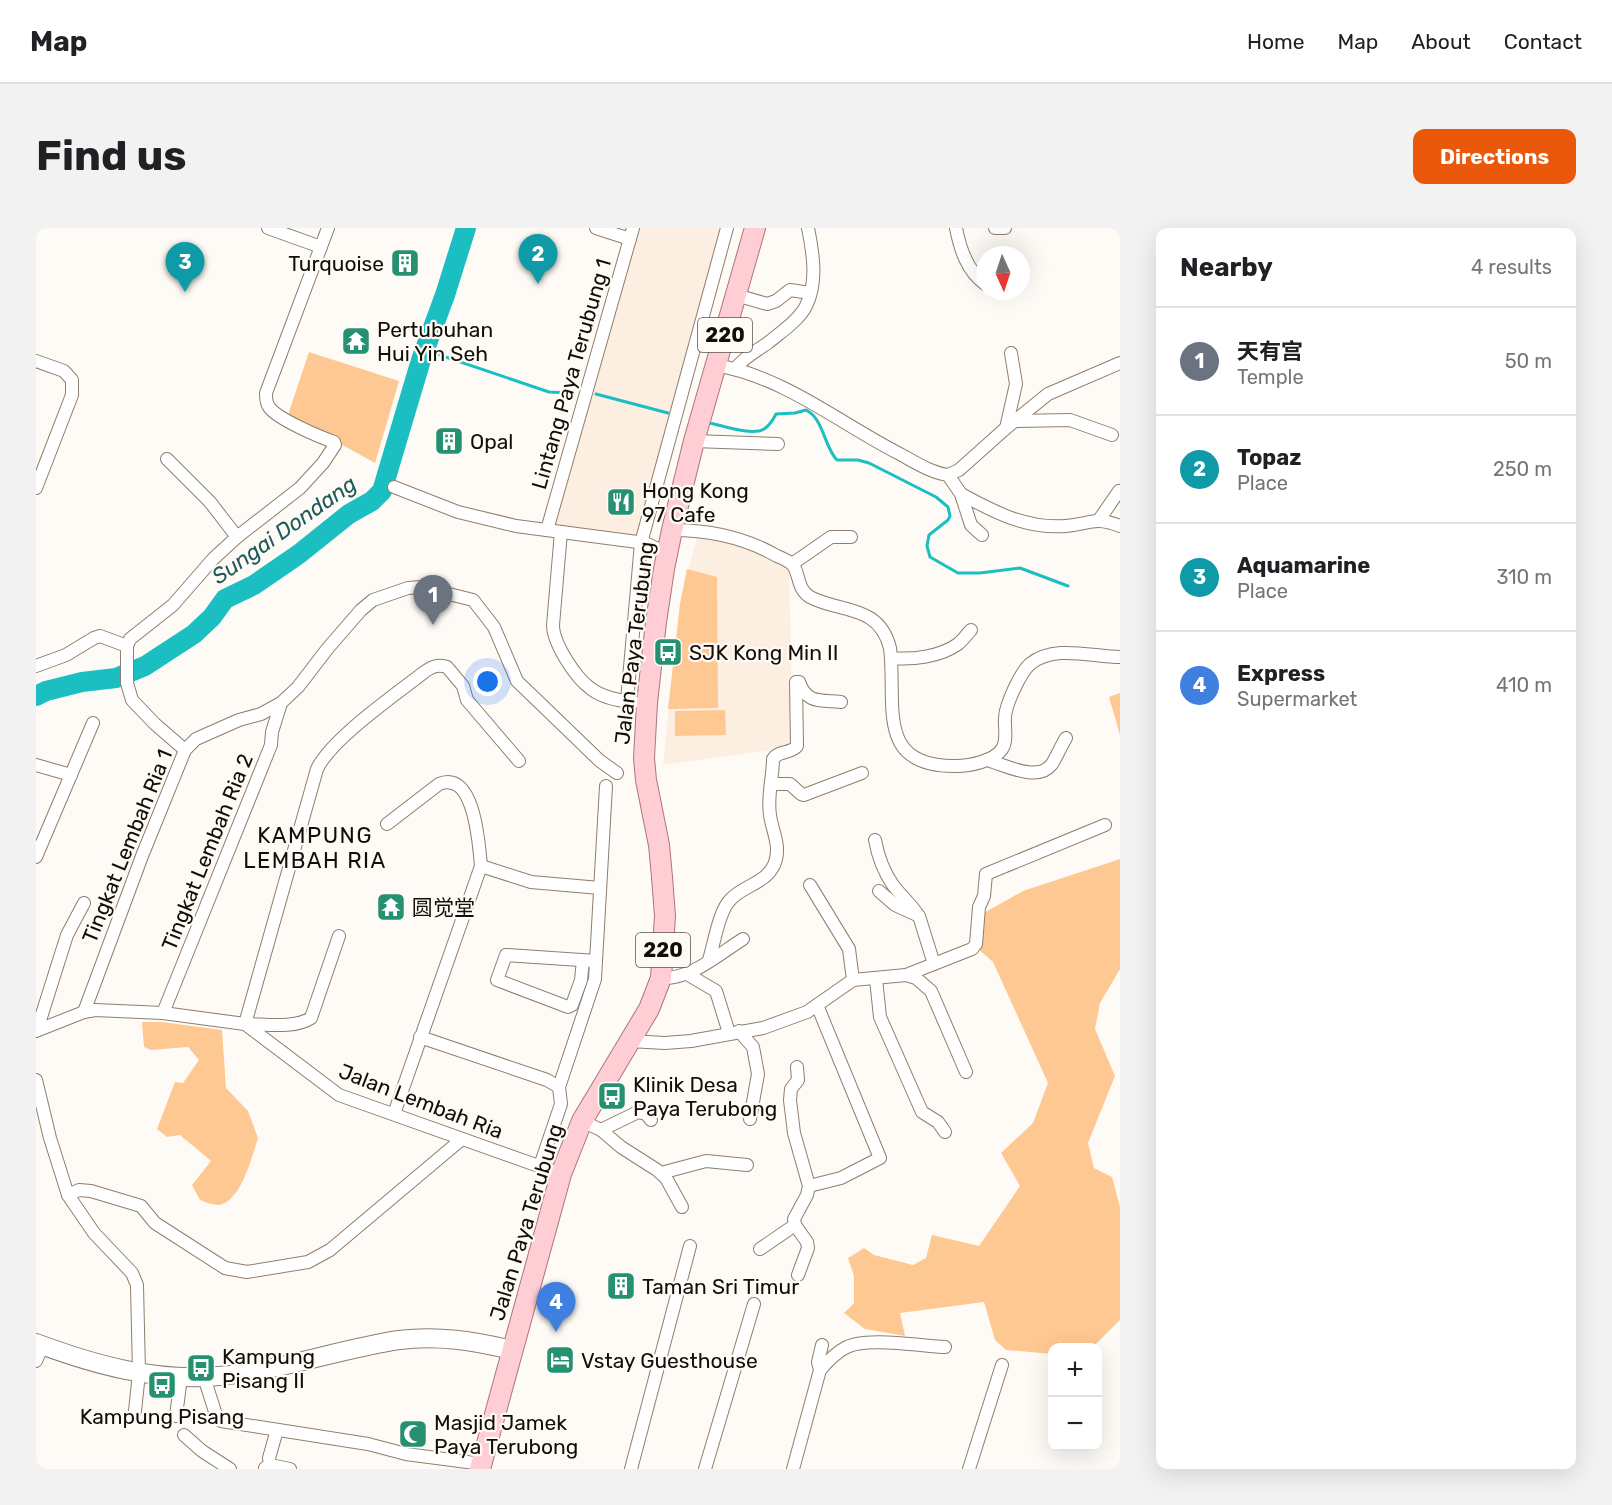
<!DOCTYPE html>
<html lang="en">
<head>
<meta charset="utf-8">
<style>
	body { margin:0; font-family:Rubik,"Noto Sans SC",sans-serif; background:#f2f2f2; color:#202124 }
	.controls { position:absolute; right:18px; bottom:18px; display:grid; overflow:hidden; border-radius:12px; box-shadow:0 6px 24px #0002 }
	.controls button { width:54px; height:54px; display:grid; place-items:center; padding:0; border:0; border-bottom:2px solid #e0e0e0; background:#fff; color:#202124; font:30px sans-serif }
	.compass { position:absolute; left:940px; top:18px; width:54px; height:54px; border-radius:50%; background:#fff; box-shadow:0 6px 24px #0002; rotate:177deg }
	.you { position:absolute; left:452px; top:454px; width:21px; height:21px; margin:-15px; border:4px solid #fff; border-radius:50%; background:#1a73e8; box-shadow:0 0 0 9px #1a73e833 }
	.badge { display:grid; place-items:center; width:39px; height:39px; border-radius:50%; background:#ea580c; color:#fff; font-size:20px; font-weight:700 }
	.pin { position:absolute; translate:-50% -50px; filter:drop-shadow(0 2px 3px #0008) }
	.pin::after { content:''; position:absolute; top:32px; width:21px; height:18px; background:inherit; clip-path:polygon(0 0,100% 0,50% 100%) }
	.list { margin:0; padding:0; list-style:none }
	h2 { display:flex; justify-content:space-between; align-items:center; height:78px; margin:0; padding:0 24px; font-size:26px }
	h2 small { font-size:20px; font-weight:400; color:#757577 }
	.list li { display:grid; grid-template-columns:39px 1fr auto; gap:18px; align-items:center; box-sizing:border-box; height:108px; padding:0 24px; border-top:2px solid #e0e0e0 }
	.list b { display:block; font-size:22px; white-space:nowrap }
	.list p { margin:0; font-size:20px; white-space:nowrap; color:#757577 }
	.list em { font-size:20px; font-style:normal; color:#757577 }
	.map { position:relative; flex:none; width:1084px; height:1241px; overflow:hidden; border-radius:12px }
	header { display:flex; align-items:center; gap:36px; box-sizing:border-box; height:84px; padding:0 30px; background:#fff; border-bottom:2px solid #e0e0e0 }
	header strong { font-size:28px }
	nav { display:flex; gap:33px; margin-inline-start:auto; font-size:21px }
	.intro { display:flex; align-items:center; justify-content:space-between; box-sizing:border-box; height:144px; padding:0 36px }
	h1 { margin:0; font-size:42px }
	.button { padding:15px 27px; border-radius:12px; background:#ea580c; color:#fff; font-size:21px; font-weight:700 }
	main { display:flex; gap:36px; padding:0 36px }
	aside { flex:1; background:#fff; border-radius:12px; box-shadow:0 6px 24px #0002 }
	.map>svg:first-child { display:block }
	.built { fill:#fceee0 }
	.green { fill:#fec892 }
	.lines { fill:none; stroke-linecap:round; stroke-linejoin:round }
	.stream { stroke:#1bbec1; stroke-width:3 }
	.river { stroke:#1bbec1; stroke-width:20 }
	.minor-casing { stroke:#8e7e6e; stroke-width:14 }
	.secondary-casing { stroke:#8e7e6e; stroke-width:20 }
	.primary-casing { stroke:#ac757a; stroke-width:22 }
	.minor { stroke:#fff; stroke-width:12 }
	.secondary { stroke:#fff; stroke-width:18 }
	.primary { stroke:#feced4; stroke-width:20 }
	.labels { text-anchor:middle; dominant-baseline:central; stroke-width:4.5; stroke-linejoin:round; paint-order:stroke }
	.shield { fill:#fefbf7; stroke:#5a544f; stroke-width:1.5 }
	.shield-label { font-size:20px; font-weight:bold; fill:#130d07 }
	.poi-label { font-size:21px; fill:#130d07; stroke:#fefbf7; text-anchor:start }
	.street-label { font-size:21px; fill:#130d07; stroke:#fefbf7 }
	.water-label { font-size:22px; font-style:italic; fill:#205b5c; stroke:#fefbf7 }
	.neighbourhood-label { font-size:22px; letter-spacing:1.5px; fill:#130d07; stroke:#fefbf7 }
</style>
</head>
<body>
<header>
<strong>Map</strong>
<nav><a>Home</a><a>Map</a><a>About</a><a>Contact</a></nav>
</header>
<div class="intro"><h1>Find us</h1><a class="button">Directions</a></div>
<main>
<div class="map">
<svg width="1084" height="1241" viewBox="0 0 1084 1241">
	<rect width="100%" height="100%" fill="#fefbf7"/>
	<!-- built -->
	<g class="built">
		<polygon points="597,0 691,0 605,315 511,302"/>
		<polygon points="661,308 720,319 753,339 757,519 627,537 644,376"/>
	</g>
	<!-- green -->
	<g class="green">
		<polygon points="273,124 363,153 339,235 252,187"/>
		<polygon points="651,341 681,349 682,480 632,481 644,376"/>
		<polygon points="1084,465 1084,507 1073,469"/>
		<polygon points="689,482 690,507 639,508 639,483"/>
		<polygon points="1084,631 1084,741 1064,775 1059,801 1079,848 1052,915 1058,940 1076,949 1084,979 1084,1092 1057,1119 1017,1120 1016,1126 970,1122 959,1112 948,1074 864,1085 869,1108 829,1101 808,1085 818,1075 818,1048 812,1030 828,1020 838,1027 877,1037 890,1030 896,1007 943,1018 984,958 965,925 997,895 1012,855 957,734 942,721 946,686 987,663"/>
		<path d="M 106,794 L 126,794 L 186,802 L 190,860 L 212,883 L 222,910 C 216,928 205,975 182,977 C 177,977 169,974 164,972 L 156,957 L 175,933 L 144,907 L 131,909 L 121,901 L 139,854 L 147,855 L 163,832 L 152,819 L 115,822 L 108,819 Z"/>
	</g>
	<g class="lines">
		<!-- stream -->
		<g class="stream">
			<polyline points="389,122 513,164 534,165"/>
			<polyline points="560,166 632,185"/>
			<path d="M 674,195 C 688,198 716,208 728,201 C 733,198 737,192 740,186 L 759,185 L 770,182 C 788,191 788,219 801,232 L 822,232 L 833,235 L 900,269 L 912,279 L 914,288 L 912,292 L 893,307 L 891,318 L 894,329 L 922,345 L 944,345 L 984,340 L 1032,358"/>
		</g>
		<!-- river -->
		<polyline class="river" points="0,468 10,463 46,454 80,450 109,438 158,406 176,389 189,371 218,357 263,326 313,286 336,273 346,263 385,132 409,67 430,0"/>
		<!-- minor casing -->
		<g class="minor-casing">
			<g id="minor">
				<polyline points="232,0 285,19"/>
				<polyline points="560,0 594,11"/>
				<path d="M 920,0 C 924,21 931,43 949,56"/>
				<polyline points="959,0 969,0"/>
				<polyline points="700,67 731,76 740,73 754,62 774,65"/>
				<polyline points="0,133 28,143 36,152 36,167 0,260"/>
				<path d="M 680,137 C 748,149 802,194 862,225 C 877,233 895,245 912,247 L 923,242 L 970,200 L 1012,166 L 1084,135"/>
				<path d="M 700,140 C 709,128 721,123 733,114 C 745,104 763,92 770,78 C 782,54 777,25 772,0"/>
				<polyline points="980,193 1034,192 1076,207"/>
				<polyline points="970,200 980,156 975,125"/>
				<polyline points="658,213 742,216"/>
				<polyline points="131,231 174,274 201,309"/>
				<polyline points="912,247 925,266 935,297 946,307"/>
				<polyline points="358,259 422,284 480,298 609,315 631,325"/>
				<path d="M 925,266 C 958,284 990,301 1030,298 C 1055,296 1057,288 1084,298"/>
				<polyline points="1063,292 1083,263"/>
				<polyline points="511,302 597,0"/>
				<path d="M 636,302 C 674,302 708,309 741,328 C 746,330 753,333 757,337 C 764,347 761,361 774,369 C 804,385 843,376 854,420 C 861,476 838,539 920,538 C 934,538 958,533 966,521 C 972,512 968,499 969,489 C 970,476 984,445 994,436 C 1019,416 1056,429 1084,429"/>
				<path d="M 525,304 L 517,397 C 517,415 539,449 554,460 C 565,469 584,473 598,474"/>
				<polyline points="756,336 795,309 815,309"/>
				<path d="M 855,430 C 876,432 904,429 922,416 C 927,412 931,406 935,402"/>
				<polyline points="0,438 30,427 58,410 64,408 91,418"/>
				<polyline points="591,473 605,315 691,0"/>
				<path d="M 149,522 L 119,496 L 96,472 L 91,455 L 91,418 L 94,411 L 137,377 L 177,331 L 201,309 L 264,260 L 287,235 L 299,217 L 298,214 C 284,209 241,191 233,179 C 230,175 230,170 230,165 L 292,0"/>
				<path d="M 951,532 C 969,537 1002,555 1016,536 C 1021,528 1025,518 1030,510"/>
				<polyline points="0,537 35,547"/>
				<polyline points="736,556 754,556 765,566 768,567 826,545"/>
				<path d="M 351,596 L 403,556 C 439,541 443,618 445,638 L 358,886"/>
				<path d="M 839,612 C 842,628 847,643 857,657 C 865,668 875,676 882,687"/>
				<polyline points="0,629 57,495"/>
				<polyline points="445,638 495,654 564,660"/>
				<polyline points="774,657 813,721 817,752"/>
				<polyline points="843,663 859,677 883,688 898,736"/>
				<path d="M 303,708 L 275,790 C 258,801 229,796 209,796 L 281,541 C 295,511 359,467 387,445 C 395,439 401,436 411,439 L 427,458 L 431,472 L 483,533"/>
				<polyline points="547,732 545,752 536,777 532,779 461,752 470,727 560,733"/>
				<path d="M 673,732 C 678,716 683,682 695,671 C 708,657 729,656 738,637 C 746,619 736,603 734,587 C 731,568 737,549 737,531 C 743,522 755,526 761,518 L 760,454 L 763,454 C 771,476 784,472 805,474"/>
				<polyline points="651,746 680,763 693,805"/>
				<polyline points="870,747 880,750 895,763 930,844"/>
				<path d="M 625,750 C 654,752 683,726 707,711"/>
				<polyline points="840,751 844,789 886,884 902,894 909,904"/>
				<polyline points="48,784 106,628 149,522 160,511 203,492 225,486 245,475 262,459 292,420 325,382 337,372 372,360 385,359 437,372 458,399 481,453 564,533 581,545"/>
				<polyline points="127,785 235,517 236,504 245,475"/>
				<polyline points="1,802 31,707 48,675"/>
				<polyline points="0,803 48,784 59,782 127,785 209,796 303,867 525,946"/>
				<polyline points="703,803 717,819 722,846 714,891"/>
				<polyline points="384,809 511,852 523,859"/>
				<polyline points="593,813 629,815 655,813 727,800 771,784 817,752 870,747 936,721 940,716 943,679 948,668 950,646 1069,597"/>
				<polyline points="761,839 762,852 755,861 754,872 758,905 773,958 771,967 758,991 759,997 771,1014 772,1020 762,1047"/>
				<polyline points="0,852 14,910 32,967 58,1005 96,1045 101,1057 103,1145 99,1183"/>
				<polyline points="546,893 565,902 602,884 610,886 615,892"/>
				<polyline points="565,902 585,919 621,942 630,950 646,979"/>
				<polyline points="504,938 525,876 523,859 559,751 570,558"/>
				<polyline points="625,945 670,933 711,937"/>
				<polyline points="773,958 805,950 844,930 781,777"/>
				<polyline points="32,967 43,962 55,963 105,978 119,995 189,1040 211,1044 272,1034 294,1022 426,911"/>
				<polyline points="724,1021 759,997"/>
				<polyline points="0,1133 7,1117"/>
				<path d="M 784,1142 C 791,1134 799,1125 809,1120 C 828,1108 885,1118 909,1119"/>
				<polyline points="168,1149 181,1190 185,1193 332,1216 370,1226 446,1236"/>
				<polyline points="140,1188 145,1149"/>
				<polyline points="148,1207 166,1223 194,1241"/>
				<polyline points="234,1237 233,1230 241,1202"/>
				<polyline points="229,1240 234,1237 254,1241"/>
				<polyline points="595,1241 654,1018"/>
				<polyline points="669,1241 718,1076"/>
				<polyline points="757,1241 784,1142 782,1134 786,1117"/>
				<polyline points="933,1241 966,1137"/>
			</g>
		</g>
		<!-- secondary casing -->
		<g class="secondary-casing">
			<path id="secondary" d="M 0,1115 C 59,1137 120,1154 183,1148 C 244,1143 303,1121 363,1112 C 402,1107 438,1113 476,1122"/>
		</g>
		<!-- primary casing -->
		<g class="primary-casing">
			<polyline id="primary" points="444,1241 525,946 546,893 613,781 625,750 629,688 626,649 623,617 610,552 608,530 611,475 620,394 628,341 636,302 658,213 719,0"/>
		</g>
		<!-- minor -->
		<use href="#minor" class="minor"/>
		<!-- secondary -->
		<use href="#secondary" class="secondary"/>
		<!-- primary -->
		<use href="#primary" class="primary"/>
	</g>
	<!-- icons -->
	<defs>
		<g id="building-square" transform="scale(1.5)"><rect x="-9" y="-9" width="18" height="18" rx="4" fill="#269170" stroke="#fefbf7"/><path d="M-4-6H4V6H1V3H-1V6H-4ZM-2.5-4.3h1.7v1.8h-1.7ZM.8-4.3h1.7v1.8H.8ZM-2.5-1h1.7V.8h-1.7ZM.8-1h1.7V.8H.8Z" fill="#fff"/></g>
		<g id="temple-square" transform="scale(1.5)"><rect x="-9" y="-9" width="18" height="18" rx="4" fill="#269170" stroke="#fefbf7"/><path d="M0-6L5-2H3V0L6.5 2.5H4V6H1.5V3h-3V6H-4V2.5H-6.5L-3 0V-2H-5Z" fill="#fff"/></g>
		<g id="restaurant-square" transform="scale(1.5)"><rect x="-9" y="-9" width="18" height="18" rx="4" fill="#269170" stroke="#fefbf7"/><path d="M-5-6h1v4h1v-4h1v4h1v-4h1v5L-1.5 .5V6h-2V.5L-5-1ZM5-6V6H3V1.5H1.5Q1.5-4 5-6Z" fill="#fff"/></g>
		<g id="bus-square" transform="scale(1.5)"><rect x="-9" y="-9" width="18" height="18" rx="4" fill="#269170" stroke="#fefbf7"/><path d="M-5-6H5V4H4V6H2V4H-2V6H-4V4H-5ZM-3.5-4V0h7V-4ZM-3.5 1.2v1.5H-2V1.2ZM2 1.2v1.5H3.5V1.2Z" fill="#fff"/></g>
		<g id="hotel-square" transform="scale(1.5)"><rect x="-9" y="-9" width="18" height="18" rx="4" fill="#269170" stroke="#fefbf7"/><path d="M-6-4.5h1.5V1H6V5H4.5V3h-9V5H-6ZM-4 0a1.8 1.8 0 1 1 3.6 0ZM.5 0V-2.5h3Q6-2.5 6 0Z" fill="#fff"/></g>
		<g id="mosque-square" transform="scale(1.5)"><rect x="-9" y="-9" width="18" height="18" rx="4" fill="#269170" stroke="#fefbf7"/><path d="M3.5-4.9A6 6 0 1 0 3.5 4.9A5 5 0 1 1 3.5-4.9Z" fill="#fff"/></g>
	</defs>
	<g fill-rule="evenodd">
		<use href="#building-square" x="369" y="35"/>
		<use href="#temple-square" x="320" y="113"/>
		<use href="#building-square" x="413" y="213"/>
		<use href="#restaurant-square" x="585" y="274"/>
		<use href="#bus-square" x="632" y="424"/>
		<use href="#temple-square" x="355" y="679"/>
		<use href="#bus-square" x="576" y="868"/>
		<use href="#building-square" x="585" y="1058"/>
		<use href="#hotel-square" x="524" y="1132"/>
		<use href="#bus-square" x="165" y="1140"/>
		<use href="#bus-square" x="126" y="1157"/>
		<use href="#mosque-square" x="377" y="1206"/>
	</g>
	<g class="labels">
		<!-- shield labels -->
		<g class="shield">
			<rect x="662" y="90" width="54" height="34" rx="4.5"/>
			<rect x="600" y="705" width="54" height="34" rx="4.5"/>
		</g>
		<g class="shield-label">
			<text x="689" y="107">220</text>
			<text x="627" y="722">220</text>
		</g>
		<!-- poi labels -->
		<g class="poi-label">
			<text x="348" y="35" text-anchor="end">Turquoise</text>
			<text x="341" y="101">Pertubuhan<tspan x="341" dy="24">Hui Yin Seh</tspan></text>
			<text x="434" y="213">Opal</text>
			<text x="606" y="262">Hong Kong<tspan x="606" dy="24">97 Cafe</tspan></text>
			<text x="653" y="424">SJK Kong Min II</text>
			<text x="376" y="679">圆觉堂</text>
			<text x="597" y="856">Klinik Desa<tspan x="597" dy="24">Paya Terubong</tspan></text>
			<text x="606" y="1058">Taman Sri Timur</text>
			<text x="186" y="1128">Kampung<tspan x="186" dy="24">Pisang II</tspan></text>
			<text x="545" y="1132">Vstay Guesthouse</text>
			<text x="126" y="1188" text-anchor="middle">Kampung Pisang</text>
			<text x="398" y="1194">Masjid Jamek<tspan x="398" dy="24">Paya Terubong</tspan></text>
		</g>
		<!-- street labels -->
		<g class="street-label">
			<text transform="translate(535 146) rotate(-74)">Lintang Paya Terubung 1</text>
			<text transform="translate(598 415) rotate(-83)">Jalan Paya Terubung</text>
			<text transform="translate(91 618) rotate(-68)">Tingkat Lembah Ria 1</text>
			<text transform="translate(171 624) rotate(-68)">Tingkat Lembah Ria 2</text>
			<text transform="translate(385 873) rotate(21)">Jalan Lembah Ria</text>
			<text transform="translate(490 994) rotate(-73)">Jalan Paya Terubung</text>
		</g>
		<!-- water labels -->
		<g class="water-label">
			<text transform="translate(248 302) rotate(-35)">Sungai Dondang</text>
		</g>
		<!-- neighbourhood labels -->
		<g class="neighbourhood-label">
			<text x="279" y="607">KAMPUNG<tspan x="279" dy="25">LEMBAH RIA</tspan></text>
		</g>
	</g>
</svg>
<div class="controls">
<button>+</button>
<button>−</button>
</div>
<svg class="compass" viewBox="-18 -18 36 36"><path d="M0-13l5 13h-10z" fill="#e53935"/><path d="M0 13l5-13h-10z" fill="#757577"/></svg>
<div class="you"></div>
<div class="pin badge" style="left:397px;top:397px;background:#6b7280">1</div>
<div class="pin badge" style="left:502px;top:56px;background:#0f9aa8">2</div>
<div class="pin badge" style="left:149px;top:64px;background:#0f9aa8">3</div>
<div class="pin badge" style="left:520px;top:1104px;background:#3f7fe0">4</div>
</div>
<aside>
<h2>Nearby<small>4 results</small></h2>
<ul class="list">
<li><span class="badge" style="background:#6b7280">1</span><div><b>天有宫</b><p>Temple</p></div><em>50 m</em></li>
<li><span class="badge" style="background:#0f9aa8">2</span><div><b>Topaz</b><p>Place</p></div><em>250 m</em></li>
<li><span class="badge" style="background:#0f9aa8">3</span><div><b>Aquamarine</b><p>Place</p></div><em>310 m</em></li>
<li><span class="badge" style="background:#3f7fe0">4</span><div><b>Express</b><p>Supermarket</p></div><em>410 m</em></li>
</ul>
</aside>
</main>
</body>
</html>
